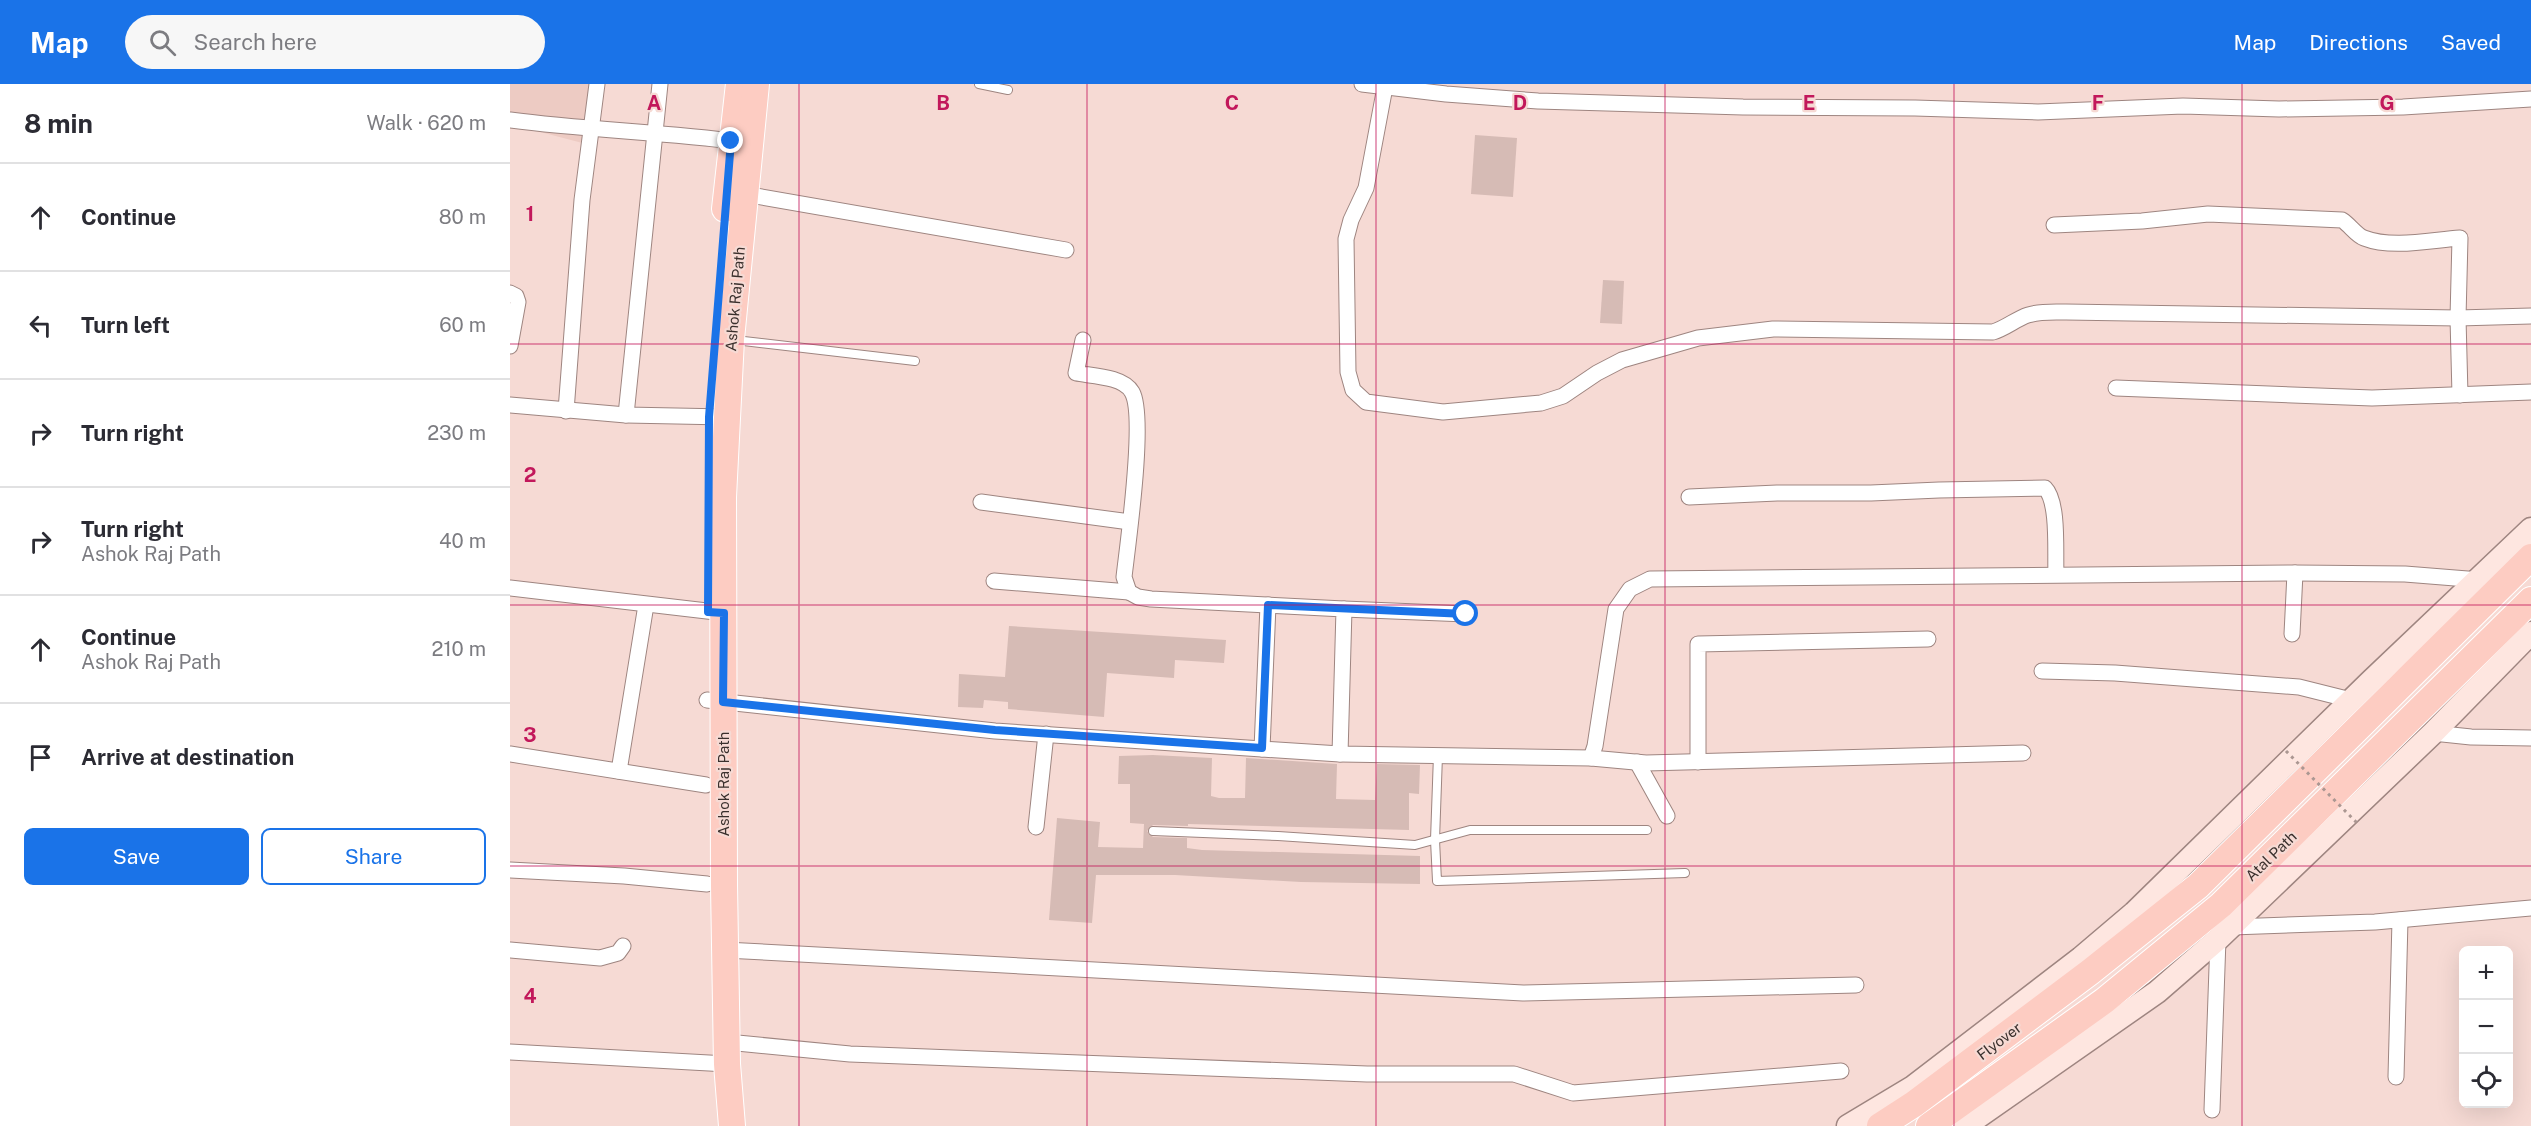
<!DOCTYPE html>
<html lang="en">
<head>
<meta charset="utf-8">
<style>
	body { margin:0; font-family:"Public Sans",sans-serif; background:#f7f7f7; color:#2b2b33 }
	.controls { position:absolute; right:18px; bottom:18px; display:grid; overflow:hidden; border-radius:9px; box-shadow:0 6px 24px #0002 }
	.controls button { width:54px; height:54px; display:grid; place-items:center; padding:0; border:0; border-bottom:2px solid #e1e1e2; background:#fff; color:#2b2b33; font:30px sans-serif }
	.stop { position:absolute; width:18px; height:18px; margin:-14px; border:4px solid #1a73e8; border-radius:50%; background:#fff }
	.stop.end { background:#1a73e8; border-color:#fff; box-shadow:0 2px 6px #0008 }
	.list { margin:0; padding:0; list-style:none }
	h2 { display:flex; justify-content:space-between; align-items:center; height:78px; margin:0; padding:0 24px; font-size:26px }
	h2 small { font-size:20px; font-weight:400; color:#7c7c81 }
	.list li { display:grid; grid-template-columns:39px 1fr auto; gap:18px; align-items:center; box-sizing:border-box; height:108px; padding:0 24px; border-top:2px solid #e1e1e2 }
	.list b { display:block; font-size:22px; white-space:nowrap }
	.list p { margin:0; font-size:20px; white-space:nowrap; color:#7c7c81 }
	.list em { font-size:20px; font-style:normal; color:#7c7c81 }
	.actions { display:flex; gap:12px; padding:18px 24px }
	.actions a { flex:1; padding:14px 0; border:2px solid #1a73e8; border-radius:9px; text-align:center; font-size:21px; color:#1a73e8 }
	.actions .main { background:#1a73e8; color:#fff }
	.icon { flex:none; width:33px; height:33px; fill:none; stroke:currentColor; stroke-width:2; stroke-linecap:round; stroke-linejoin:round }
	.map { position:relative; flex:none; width:2021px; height:1042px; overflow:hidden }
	header { display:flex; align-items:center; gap:36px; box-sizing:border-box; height:84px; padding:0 30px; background:#1a73e8; color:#fff }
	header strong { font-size:28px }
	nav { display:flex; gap:33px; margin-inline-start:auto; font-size:21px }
	.search { width:420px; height:54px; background:#f7f7f7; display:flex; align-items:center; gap:15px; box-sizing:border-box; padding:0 21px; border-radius:33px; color:#7c7c81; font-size:22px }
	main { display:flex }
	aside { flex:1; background:#fff }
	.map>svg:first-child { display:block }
	.built { fill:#edcbc3 }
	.building { fill:#d6bbb5 }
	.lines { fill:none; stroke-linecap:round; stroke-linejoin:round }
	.lane-casing { stroke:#9e8580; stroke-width:10 }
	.street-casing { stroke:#9e8580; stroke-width:17 }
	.secondary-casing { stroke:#9e8580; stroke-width:25 }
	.primary-casing { stroke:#fff; stroke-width:28 }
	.lane { stroke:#fff; stroke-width:8 }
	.street { stroke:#fff; stroke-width:15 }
	.secondary { stroke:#fee6e0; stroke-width:22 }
	.primary { stroke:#fdccc2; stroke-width:26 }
	.path-bridge { stroke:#ab9792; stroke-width:3; stroke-dasharray:3 4.5; stroke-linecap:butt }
	.route { stroke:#1a73e8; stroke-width:8 }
	.grid { fill:none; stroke:#c2185b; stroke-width:1.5; stroke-opacity:0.55 }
	.labels { text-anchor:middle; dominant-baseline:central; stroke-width:4.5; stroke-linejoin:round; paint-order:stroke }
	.street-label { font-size:15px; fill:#3a302d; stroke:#f6dad4 }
	.grid-label { font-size:20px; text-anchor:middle; font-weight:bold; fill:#c2185b; stroke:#f6dad4; stroke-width:4.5; stroke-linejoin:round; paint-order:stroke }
</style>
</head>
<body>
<header>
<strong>Map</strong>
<div class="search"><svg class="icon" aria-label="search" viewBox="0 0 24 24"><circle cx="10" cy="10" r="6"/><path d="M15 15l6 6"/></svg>Search here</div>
<nav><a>Map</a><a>Directions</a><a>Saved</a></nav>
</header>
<main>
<aside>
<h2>8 min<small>Walk · 620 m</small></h2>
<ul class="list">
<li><svg class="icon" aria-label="ahead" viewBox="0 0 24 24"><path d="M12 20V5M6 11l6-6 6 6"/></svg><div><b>Continue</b></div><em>80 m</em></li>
<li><svg class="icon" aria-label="left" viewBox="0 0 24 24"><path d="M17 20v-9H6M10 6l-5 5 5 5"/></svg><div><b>Turn left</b></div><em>60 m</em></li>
<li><svg class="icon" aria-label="right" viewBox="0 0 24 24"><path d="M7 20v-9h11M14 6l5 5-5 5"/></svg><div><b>Turn right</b></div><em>230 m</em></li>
<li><svg class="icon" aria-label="right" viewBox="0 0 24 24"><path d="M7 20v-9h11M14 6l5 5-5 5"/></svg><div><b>Turn right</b><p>Ashok Raj Path</p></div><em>40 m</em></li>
<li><svg class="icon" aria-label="ahead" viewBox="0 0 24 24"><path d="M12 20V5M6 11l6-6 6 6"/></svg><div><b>Continue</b><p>Ashok Raj Path</p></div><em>210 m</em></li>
<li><svg class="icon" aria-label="arrive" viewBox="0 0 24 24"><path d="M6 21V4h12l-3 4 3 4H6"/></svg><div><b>Arrive at destination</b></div></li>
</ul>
<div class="actions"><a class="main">Save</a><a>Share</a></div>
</aside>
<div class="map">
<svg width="2021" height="1042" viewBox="0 0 2021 1042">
	<rect width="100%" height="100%" fill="#f6dad4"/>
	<!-- built -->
	<polygon class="built" points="0,0 86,0 80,61 0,40"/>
	<!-- building -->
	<g class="building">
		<polygon points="965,51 1007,54 1003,113 961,110"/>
		<polygon points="1093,196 1114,197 1112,240 1090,239"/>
		<polygon points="499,542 716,556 714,579 665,576 664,594 597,589 594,633 498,625 498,618 474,616 473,624 448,623 449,590 495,593"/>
		<polygon points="643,671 702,674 701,712 709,714 735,714 736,674 827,680 826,715 865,716 867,680 910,681 909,710 899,709 899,746 678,740 678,742 643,741 637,747 643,753 677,754 677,764 692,766 910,772 910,800 791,798 665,791 586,791 582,839 539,836 547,734 590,738 588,763 633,764 634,740 620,739 620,700 608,700 609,672"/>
	</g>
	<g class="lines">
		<!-- lane casing -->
		<g class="lane-casing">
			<g id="lane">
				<polyline points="469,0 498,6"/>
				<polyline points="225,256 405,277"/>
				<polyline points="928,671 925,756 927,797 1175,789"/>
				<polyline points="643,747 768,752 905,761 960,746 1137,746"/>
			</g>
		</g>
		<!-- street casing -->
		<g class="street-casing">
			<g id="street">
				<polyline points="150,0 116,331 216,333"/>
				<polyline points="852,0 936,10 1028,17 1233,23 1405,24 1528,28 1673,22 1769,25 1893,23 2021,15"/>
				<path d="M 875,3 L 856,104 L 841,136 L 836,155 L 838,288 L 843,306 L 856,318 L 933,328 L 1031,319 L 1053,312 L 1087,289 L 1112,276 L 1188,254 L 1263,245 L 1483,248 C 1496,244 1506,235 1518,231 C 1530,227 1543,228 1556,228 L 1948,234 L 2021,232"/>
				<path d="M 0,36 C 76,46 153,48 230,58"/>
				<polyline points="234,110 556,166"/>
				<path d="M 1544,141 L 1632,137 L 1698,130 L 1832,136 C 1840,141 1846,151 1854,154 C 1882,165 1921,156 1950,154 L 1948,234 L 1950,311"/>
				<polyline points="0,209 6,212 8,218 0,262"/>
				<path d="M 573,256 L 566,289 C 581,292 613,292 622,308 C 636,332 618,458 614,493 L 619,508 L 628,513 L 641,515 L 834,525 L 830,670"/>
				<polyline points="1606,304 1862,314 2021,308"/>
				<polyline points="0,321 116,331"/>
				<polyline points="56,327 72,116 87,0"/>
				<path d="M 1179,413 L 1267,409 L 1361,409 L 1429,406 L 1535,404 C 1549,418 1545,469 1546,490"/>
				<polyline points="471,418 620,438"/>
				<polyline points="484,497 619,508"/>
				<polyline points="0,504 214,529"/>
				<polyline points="834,525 956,530"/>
				<polyline points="1782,550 1785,489"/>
				<polyline points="1532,587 1605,589 1789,603 1841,616"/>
				<polyline points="197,616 485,647 752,665 830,670 1081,674 1136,679 1513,669"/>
				<polyline points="1923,649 1961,653 2021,654"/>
				<polyline points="752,665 758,521"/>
				<polyline points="0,670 196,701"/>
				<polyline points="1081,674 1085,662 1106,525 1120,505 1140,495 1785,489 1895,490 1970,496"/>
				<polyline points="1127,678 1157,732"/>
				<polyline points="1188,678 1188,560 1418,555"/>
				<polyline points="109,687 136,521"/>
				<polyline points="526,743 536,650"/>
				<polyline points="0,786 114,792 197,800"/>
				<polyline points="1722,843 1865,838 2021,824"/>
				<polyline points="0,866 90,874 108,869 113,862"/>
				<polyline points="215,866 1013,909 1346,901"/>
				<polyline points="217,958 340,970 647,982 857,990 1004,990 1063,1009 1331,987"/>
				<polyline points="0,968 217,980"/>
				<polyline points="1886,993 1890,836"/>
				<polyline points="1702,1026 1708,855"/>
			</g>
		</g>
		<!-- secondary casing -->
		<g class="secondary-casing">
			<g id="secondary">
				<polyline points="1338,1042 1403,1003 1571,874 1624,829 1861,597 2021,445"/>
				<polyline points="1455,1042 1647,908 1708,855 1923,649 2021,549"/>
			</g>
		</g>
		<!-- primary casing -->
		<g class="primary-casing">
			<g id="primary">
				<polyline points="215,125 229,0"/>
				<polyline points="222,1042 217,980 214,801 213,413 221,255 246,0"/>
				<polyline points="1370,1042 1404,1020 1580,888 1688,802 2021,473"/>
				<polyline points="1419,1042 1594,917 1711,821 2021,516"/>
			</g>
		</g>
		<!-- lane -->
		<use href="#lane" class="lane"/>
		<!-- street -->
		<use href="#street" class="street"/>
		<!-- secondary -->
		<use href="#secondary" class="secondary"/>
		<!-- primary -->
		<use href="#primary" class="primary"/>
		<!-- path-bridge -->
		<polyline class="path-bridge" points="1776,667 1849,741"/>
	</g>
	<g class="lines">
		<!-- route -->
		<polyline class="route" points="221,57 199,333 198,528 214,529 213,618 485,646 752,664 758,521 956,530"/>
	</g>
	<!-- grid -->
	<path class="grid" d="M 289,0 L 289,1042M 577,0 L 577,1042M 866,0 L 866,1042M 1155,0 L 1155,1042M 1444,0 L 1444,1042M 1732,0 L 1732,1042M 0,260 L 2021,260M 0,521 L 2021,521M 0,782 L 2021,782"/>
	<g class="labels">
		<!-- street labels -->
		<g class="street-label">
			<text transform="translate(225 215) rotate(-85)">Ashok Raj Path</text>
			<text transform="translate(213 700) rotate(-90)">Ashok Raj Path</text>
			<text transform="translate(1761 772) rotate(-44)">Atal Path</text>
			<text transform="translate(1489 957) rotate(-37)">Flyover</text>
		</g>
	</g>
	<g class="grid-label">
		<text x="144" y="26">A</text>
		<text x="433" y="26">B</text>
		<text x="722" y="26">C</text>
		<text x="1010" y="26">D</text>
		<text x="1299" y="26">E</text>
		<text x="1588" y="26">F</text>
		<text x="1877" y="26">G</text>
		<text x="20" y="137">1</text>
		<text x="20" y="398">2</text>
		<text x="20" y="658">3</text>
		<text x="20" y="919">4</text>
	</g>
</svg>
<div class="controls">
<button>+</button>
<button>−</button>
<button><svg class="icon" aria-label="locate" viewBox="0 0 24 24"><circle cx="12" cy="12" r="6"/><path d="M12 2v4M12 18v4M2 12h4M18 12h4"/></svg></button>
</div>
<div class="stop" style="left:956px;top:530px"></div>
<div class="stop end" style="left:221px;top:57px"></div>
</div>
</main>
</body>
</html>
